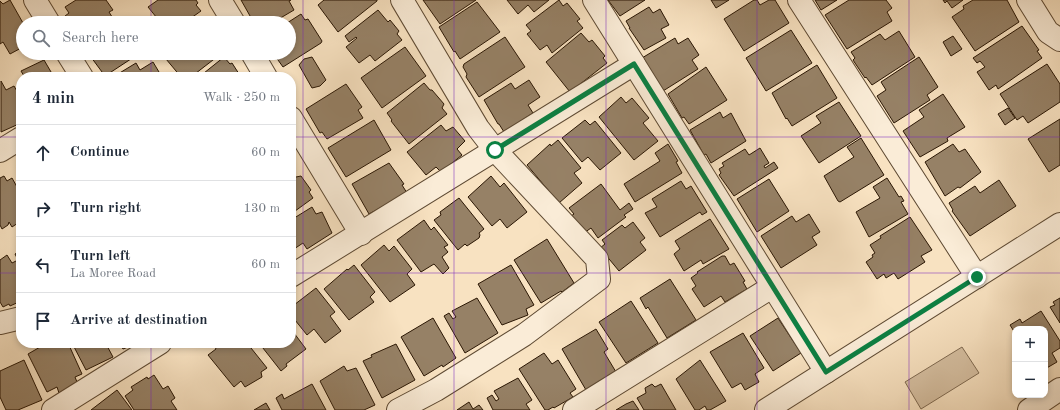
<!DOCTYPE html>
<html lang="en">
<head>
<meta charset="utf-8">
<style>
	body { margin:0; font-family:"Old Standard TT",serif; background:#f2f2f3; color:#1f2937 }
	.controls { position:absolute; right:12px; bottom:12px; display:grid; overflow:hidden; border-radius:8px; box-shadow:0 2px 6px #0003 }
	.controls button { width:36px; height:36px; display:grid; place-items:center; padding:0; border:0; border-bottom:1px solid #e0e1e3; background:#fff; color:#1f2937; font:20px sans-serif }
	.stop { position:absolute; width:12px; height:12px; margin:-9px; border:3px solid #0b8043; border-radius:50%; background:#fff }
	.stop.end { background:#0b8043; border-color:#fff; box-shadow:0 1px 4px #0008 }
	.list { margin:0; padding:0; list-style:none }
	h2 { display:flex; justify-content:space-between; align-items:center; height:52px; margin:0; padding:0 16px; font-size:17px }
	h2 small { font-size:13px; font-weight:400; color:#747a83 }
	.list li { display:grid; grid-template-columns:26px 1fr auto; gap:12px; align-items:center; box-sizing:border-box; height:56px; padding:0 16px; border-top:1px solid #e0e1e3 }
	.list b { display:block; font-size:15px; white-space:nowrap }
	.list p { margin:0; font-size:13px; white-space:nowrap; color:#747a83 }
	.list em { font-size:13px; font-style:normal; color:#747a83 }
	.icon { flex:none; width:22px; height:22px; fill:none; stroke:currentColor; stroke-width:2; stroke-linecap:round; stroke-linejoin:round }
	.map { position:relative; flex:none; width:1060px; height:410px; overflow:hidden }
	.search { position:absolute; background:#fff; box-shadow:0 2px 6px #0003; left:16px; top:16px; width:280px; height:44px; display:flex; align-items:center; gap:10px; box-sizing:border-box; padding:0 14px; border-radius:22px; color:#747a83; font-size:15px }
	.panel { position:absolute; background:#fff; box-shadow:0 2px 6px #0003; left:16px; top:72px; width:280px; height:276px; border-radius:16px }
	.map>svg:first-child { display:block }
	.green { fill:#d5bfa1; stroke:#806b52 }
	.building { fill:#968166; stroke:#2b1704 }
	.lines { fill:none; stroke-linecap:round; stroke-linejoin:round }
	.minor-casing { stroke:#5e4a33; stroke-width:24 }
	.minor { stroke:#faecd7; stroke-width:22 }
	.route { stroke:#0b8043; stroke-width:5 }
	.grid { fill:none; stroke:#7b2cbf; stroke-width:1; stroke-opacity:0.55 }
</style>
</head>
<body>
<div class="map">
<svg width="1060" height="410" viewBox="0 0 1060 410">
	<rect width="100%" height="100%" fill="#f8e2c1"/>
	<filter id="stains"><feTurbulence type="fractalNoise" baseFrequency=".005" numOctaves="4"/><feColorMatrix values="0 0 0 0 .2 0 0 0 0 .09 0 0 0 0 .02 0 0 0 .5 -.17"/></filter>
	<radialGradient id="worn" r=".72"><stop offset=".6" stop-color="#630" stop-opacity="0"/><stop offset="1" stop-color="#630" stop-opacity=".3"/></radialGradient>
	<!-- green -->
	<polygon class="green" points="962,347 979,373 921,409 905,382"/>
	<!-- building -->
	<g class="building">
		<polygon points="10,0 23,23 23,47 10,54 3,42 0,44 0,1 3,4"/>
		<polygon points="76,0 106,0 113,10 109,12 114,20 109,23 70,23 65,16 69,13 65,7"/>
		<polygon points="158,0 196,0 198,3 196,5 201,11 184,23 161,23 148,7"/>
		<polygon points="241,0 291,0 289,1 294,10 272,23 254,23"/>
		<polygon points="324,0 377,0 377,1 338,32 318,5"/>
		<polygon points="423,0 476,0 440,24"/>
		<polygon points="507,0 549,0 534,12 528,5 518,14"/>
		<polygon points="559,0 563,6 567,3 580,19 577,21 583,28 552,53 547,45 540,50 527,34 531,31 526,25"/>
		<polygon points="608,0 645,0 620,16"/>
		<polygon points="711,0 729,0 716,8"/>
		<polygon points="754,0 757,0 760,5 769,0 775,0 789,23 744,51 724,19"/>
		<polygon points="815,0 837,0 821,10"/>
		<polygon points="849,0 886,0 892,8 887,12 892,21 847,49 825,15"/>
		<polygon points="943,0 963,0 952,8 947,1 945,3"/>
		<polygon points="973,0 1007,0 1019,22 975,51 952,17 964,9 963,6"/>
		<polygon points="477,2 500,32 460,59 455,51 454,52 439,27"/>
		<polygon points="649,7 653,13 660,9 669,25 661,29 666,38 644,50 629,28 630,28 626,21"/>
		<polygon points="378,10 388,22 390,20 399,31 397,34 402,40 375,61 370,55 359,63 346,47 357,38 356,37 349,42 345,36"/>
		<polygon points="301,14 305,20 308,19 322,41 321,43 283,67 273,53 289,53 289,23 287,23"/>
		<polygon points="1022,26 1039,50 1037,51 1042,58 998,89 996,85 989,90 977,72 985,67 980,61 977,63 973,58"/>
		<polygon points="791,30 812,63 766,91 746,58"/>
		<polygon points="899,31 915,57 872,85 866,77 865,78 853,60 855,58 851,52 880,34 885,40"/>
		<polygon points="581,33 589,42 592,40 605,56 603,58 607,63 570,92 546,62"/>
		<polygon points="953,36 962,49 951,56 943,42"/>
		<polygon points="505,37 525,67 479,97 466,77 467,74 463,67 464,64"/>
		<polygon points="675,38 678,44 688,38 699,55 692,60 698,69 663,91 642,58"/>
		<polygon points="405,47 426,76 382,108 361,78"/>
		<polygon points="88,53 140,53 105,76"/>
		<polygon points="161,53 222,53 191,77 181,77"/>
		<polygon points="224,57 230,64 232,63 241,77 199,77"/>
		<polygon points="312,57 326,80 320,86 312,88 299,65 304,59"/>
		<polygon points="919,57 938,87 927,95 930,100 894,123 877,96 886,90 881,82"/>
		<polygon points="44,60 54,77 22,77 24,76 21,71"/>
		<polygon points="153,62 162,77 113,77 136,63 140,70"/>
		<polygon points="1047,64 1060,84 1060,102 1028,123 1023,116 1017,120 1000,94"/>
		<polygon points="817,65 837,98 792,126 787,118 786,119 772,93"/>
		<polygon points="706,67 727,100 689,124 684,117 682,118 668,94"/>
		<polygon points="529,80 540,97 528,105 533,113 504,132 499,124 498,124 484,100 511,83 515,89"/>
		<polygon points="1,81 6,90 14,86 21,98 21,123 1,132"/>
		<polygon points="424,83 430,90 432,90 444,104 442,108 447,114 409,144 391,121 392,120 387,113"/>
		<polygon points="346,84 362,107 358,110 363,118 327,139 322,132 320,133 306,109"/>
		<polygon points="943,94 965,127 947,138 948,141 920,157 903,131 924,117 919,110"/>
		<polygon points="621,97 626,103 632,98 649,118 643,123 658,141 634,160 599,117"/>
		<polygon points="839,102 861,136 819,163 801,136 821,123 816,116"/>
		<polygon points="1008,108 1015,118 1005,125 998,114"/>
		<polygon points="720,112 723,118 731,113 746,141 711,163 706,154 704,155 690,130"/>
		<polygon points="1060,119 1060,165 1049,172 1028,139"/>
		<polygon points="374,120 391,150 346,177 328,148"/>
		<polygon points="585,120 590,125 595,121 621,153 600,170 588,157 582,162 562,138"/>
		<polygon points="441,125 446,131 453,127 465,141 457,149 462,155 441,172 436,167 426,175 407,152"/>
		<polygon points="861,138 884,175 840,202 838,201 824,176 854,157 847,147"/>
		<polygon points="558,140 581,168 574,173 582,183 559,203 527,165 550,144 551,146"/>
		<polygon points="668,144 678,161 676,162 682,173 635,202 624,184 660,161 655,153"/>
		<polygon points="953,144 959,152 965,149 981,172 960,188 958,187 945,196 925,162"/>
		<polygon points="760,148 769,163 764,166 765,168 774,162 778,168 734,196 719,175 721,173 719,169 724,166 722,163 745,149 749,155"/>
		<polygon points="389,163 404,184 402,185 407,193 369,214 352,184"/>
		<polygon points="291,171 296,177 301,176 311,190 309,192 313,198 291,214"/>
		<polygon points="4,176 7,181 12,178 21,194 21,221 12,227 9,222 8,225 2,229 0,225 0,178"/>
		<polygon points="491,176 500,187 504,183 527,212 507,228 500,219 492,226 468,197"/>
		<polygon points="887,178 899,197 901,196 904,201 901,202 908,214 869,237 856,212 880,198 873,187"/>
		<polygon points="769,179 789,211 757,232 737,199"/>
		<polygon points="999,180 1016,206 970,236 952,211 953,210 949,203 975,186 980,193"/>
		<polygon points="681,181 686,189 691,186 707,212 702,215 700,212 660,237 645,213 657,207 652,199"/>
		<polygon points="601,184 620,210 629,203 633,209 624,215 626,217 598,238 591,228 584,233 571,216 574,214 569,208"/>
		<polygon points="459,198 484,229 479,233 480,235 479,238 467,246 465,244 458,250 434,220 441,215 440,212"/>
		<polygon points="312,207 316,214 322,212 332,233 307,249 303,243 291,251 291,220"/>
		<polygon points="809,214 820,232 812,237 817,245 781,268 761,236 792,216 796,222"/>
		<polygon points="910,217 932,250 921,256 925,262 898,279 894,273 886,278 884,274 877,279 866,262 873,257 872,255 875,253 870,245 881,238 880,236"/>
		<polygon points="710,219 729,249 703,264 701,260 684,271 674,254 680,249 675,241"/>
		<polygon points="424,220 431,230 434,227 448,245 444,247 448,252 442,257 449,268 443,274 434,264 421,272 397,240"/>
		<polygon points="633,222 645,238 640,242 646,250 619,271 600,248 605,244 602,240 622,225 625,228"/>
		<polygon points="547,239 574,283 562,292 561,291 541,303 514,260"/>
		<polygon points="384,245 389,251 394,246 412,269 407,274 415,285 390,302 361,265"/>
		<polygon points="20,251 21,301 10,306 9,304 3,307 0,302 0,260 7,255 12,263 18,260 15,254"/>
		<polygon points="722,256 725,256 730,265 734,263 745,281 743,282 747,289 725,302 721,296 704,307 692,289 696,286 691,278 698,273 697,272"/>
		<polygon points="354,265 375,292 370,297 374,302 349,320 324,289 347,269 348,270"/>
		<polygon points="511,265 534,305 526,309 528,315 502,325 478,284"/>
		<polygon points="670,279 696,320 667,338 648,307 646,309 640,298"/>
		<polygon points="316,288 335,312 330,316 341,331 325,343 314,329 307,335 291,315 291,309 294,305"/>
		<polygon points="477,298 498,333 465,353 444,316 449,313 453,319 456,317 452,311"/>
		<polygon points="1060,298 1060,323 1050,307 1055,305 1053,302"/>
		<polygon points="631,301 658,343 626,363 599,322"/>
		<polygon points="1041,311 1060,341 1060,348 1052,353 1057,362 1045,369 1045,329 1015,329 1015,333 1010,325 1020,319 1022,323"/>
		<polygon points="433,318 456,358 443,367 442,365 424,376 401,337"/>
		<polygon points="778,318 801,353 773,371 750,336"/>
		<polygon points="291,329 306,349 286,364 287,366 281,371 259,343 291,343"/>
		<polygon points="596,329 608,349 604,352 616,372 586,390 562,349"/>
		<polygon points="743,333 764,368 755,374 759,382 745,390 741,383 732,388 710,352"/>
		<polygon points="47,343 68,343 82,374 75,377 77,382 59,393 57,387 47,392 28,354"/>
		<polygon points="72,343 109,343 106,344 113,357 86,370"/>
		<polygon points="119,343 138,343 123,349"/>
		<polygon points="219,343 247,343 267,368 261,372 262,377 245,387 241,381 234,387 208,355 216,349 215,347"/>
		<polygon points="396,344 415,380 382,398 363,361 372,357 371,355"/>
		<polygon points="544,353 552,364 558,360 576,389 570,393 573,397 554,408 553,407 548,410 545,410 519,369"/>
		<polygon points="24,360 42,400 18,410 6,410 0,397 0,371"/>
		<polygon points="700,360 726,401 710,410 707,410 705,406 699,410 695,410 676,379"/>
		<polygon points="344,366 347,371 356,368 375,405 364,410 335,410 320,381"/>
		<polygon points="154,375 163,389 168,386 175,398 171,401 177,410 134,410 125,396 133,390 131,387 147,377 148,379"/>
		<polygon points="518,378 532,400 526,404 530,410 493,410 487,398 492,395 496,401 499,399 494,391"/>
		<polygon points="312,384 326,410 282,410 276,398 282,394 284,399"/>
		<polygon points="652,384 655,387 661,384 676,410 644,410 637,398 646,393 645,388"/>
		<polygon points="117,390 132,410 91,410"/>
		<polygon points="633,401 639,410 616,410 626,404"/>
		<polygon points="469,402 473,409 479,405 483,410 457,410"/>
		<polygon points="266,403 270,410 254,410"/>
	</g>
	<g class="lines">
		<!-- minor casing -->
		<g class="minor-casing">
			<g id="minor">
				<polyline points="35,0 49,23"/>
				<polyline points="220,0 234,23"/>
				<polyline points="594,0 826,372"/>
				<polyline points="799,0 977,277"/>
				<polyline points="1028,0 1048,32 1060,40"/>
				<polyline points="67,53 82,77"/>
				<polyline points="252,53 266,77"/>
				<polyline points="291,118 361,234"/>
				<polyline points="0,151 21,138"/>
				<polyline points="291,276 634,64"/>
				<polyline points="0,323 21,318"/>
				<polyline points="53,410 160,343"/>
				<polyline points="398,410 436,390 524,335 599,279 597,259 495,150 478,128 402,0"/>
				<polyline points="574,410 772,287"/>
				<polyline points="766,410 1060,224"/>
				<polyline points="1029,410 1060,389"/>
			</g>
		</g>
		<!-- minor -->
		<use href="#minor" class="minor"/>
	</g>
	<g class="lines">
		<!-- route -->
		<polyline class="route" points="495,150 634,64 826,372 977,277"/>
	</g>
	<!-- grid -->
	<path class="grid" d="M 151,0 L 151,23M 303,0 L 303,410M 454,0 L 454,410M 606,0 L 606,410M 757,0 L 757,410M 909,0 L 909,410M 151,53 L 151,77M 0,137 L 21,137M 291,137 L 1060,137M 0,273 L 21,273M 291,273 L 1060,273M 151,343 L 151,410"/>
	<rect width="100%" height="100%" filter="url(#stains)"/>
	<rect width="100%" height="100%" fill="url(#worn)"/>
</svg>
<div class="controls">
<button>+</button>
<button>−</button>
</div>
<div class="stop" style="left:495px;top:150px"></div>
<div class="stop end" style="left:977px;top:277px"></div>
<div class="search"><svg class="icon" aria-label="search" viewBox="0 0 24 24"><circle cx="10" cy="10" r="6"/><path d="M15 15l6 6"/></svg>Search here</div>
<section class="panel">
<h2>4 min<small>Walk · 250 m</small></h2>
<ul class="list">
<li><svg class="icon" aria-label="ahead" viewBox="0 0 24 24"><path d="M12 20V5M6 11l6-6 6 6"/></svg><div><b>Continue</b></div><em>60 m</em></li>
<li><svg class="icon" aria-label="right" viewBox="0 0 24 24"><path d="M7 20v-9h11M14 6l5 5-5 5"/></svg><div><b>Turn right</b></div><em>130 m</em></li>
<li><svg class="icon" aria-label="left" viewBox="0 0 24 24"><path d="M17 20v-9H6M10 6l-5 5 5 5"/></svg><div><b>Turn left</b><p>La Moree Road</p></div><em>60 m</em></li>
<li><svg class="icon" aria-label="arrive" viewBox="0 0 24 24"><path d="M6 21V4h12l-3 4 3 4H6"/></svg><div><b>Arrive at destination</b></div></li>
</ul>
</section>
</div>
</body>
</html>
